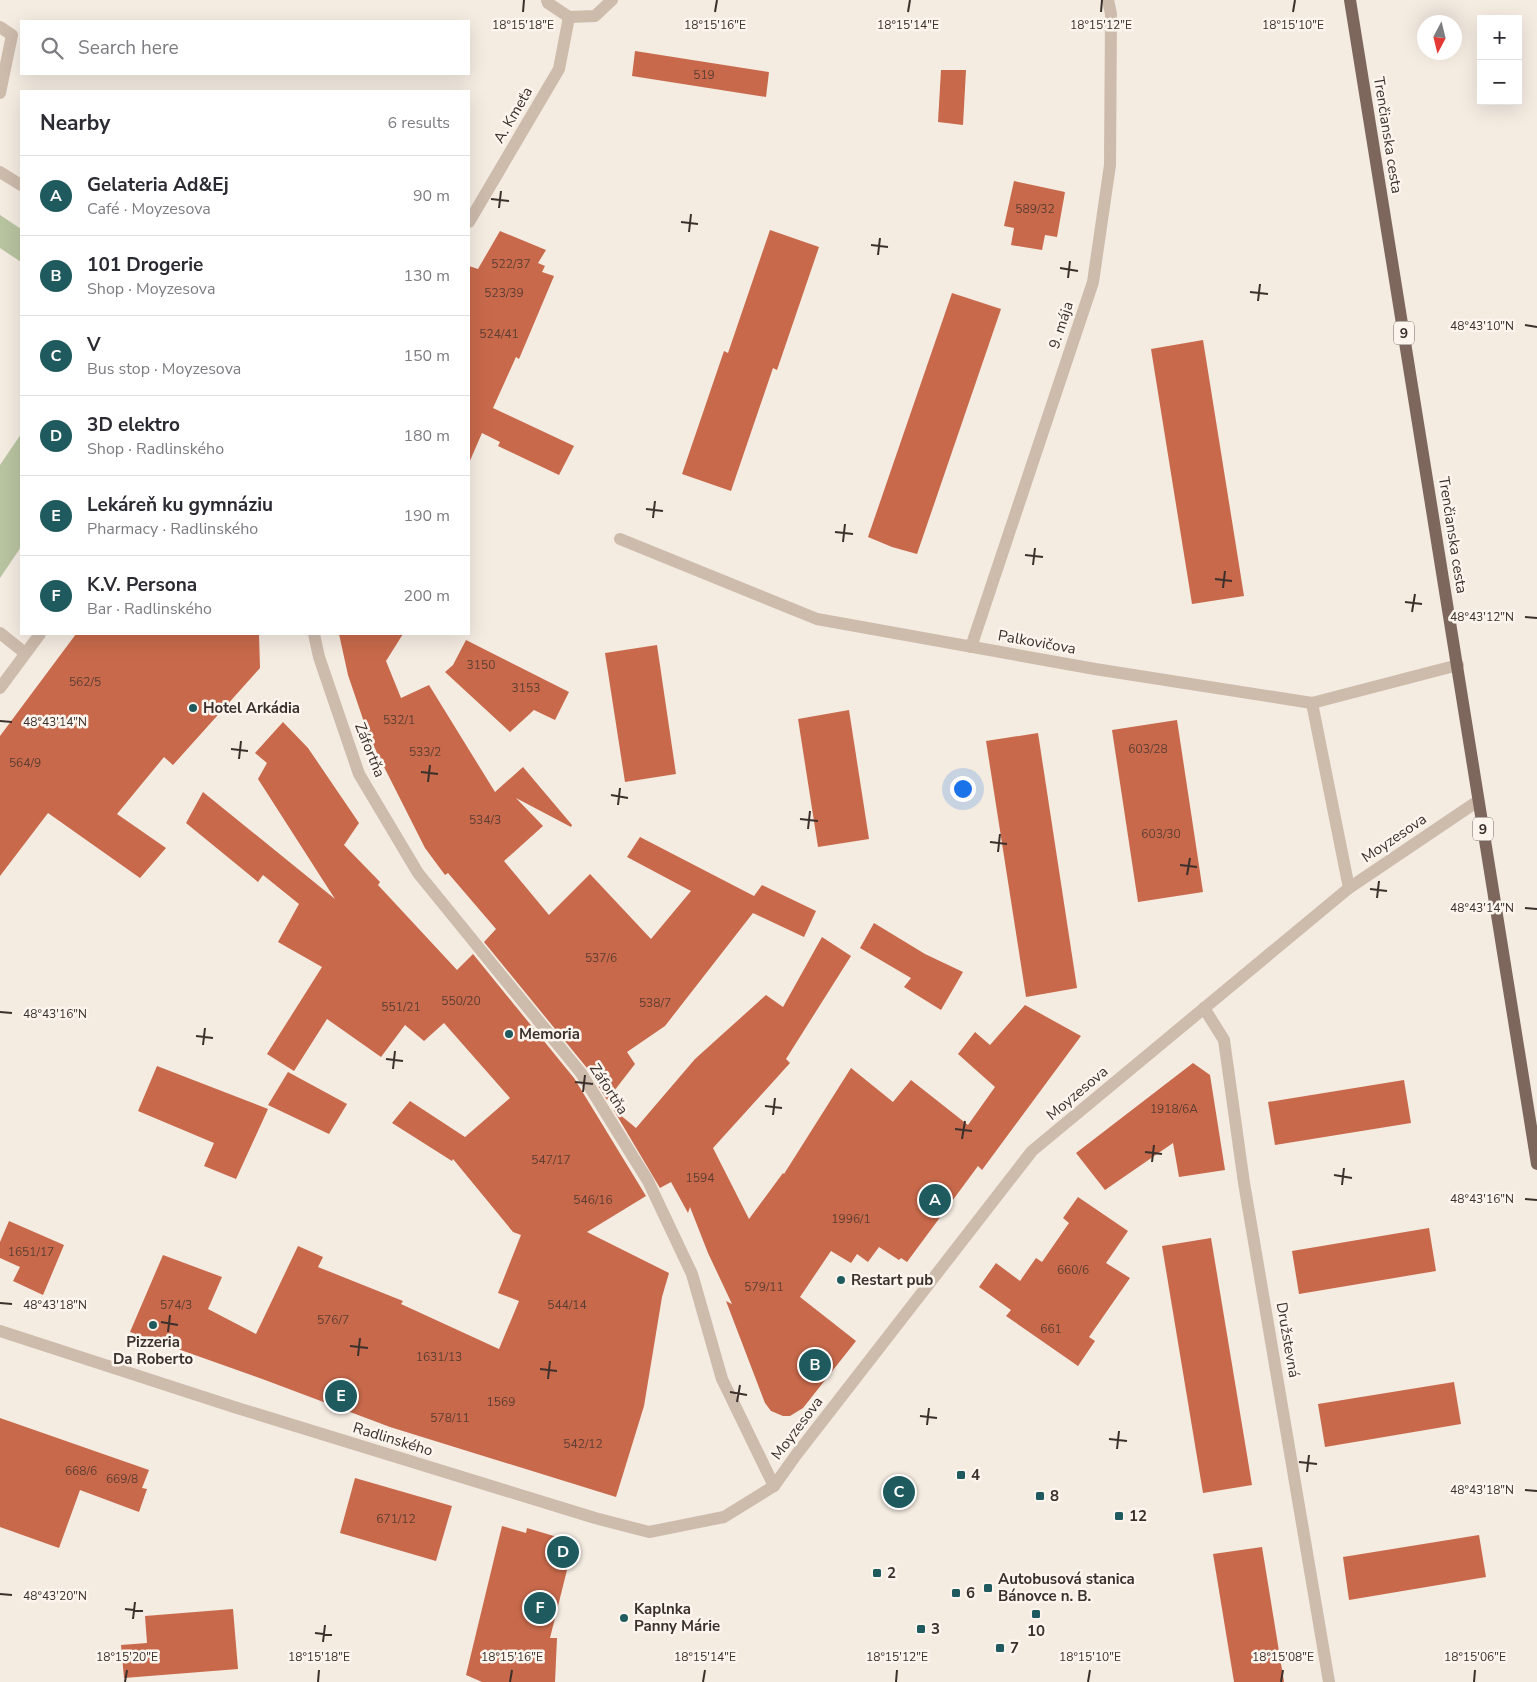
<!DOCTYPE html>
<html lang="en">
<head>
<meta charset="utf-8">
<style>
	body { margin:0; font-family:"Nunito Sans",sans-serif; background:#f7f7f7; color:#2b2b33 }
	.controls { position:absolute; right:15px; top:15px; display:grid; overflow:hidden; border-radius:0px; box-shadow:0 5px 20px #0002 }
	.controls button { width:45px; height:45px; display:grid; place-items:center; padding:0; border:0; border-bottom:1px solid #e1e1e2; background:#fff; color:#2b2b33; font:25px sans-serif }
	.compass { position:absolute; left:1417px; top:15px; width:45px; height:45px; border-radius:50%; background:#fff; box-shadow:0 5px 20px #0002; rotate:187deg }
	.you { position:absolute; left:962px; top:788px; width:18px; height:18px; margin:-12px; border:4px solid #fff; border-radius:50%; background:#1a73e8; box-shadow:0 0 0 8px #1a73e833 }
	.badge { display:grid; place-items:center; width:32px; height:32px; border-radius:50%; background:#1f5a5e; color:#fff; font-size:16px; font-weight:700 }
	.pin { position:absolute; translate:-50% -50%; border:2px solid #fff; box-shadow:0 1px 5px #0006 }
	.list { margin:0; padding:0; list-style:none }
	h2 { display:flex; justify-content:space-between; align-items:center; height:65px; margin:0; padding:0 20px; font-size:21px }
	h2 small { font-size:16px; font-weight:400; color:#7c7c81 }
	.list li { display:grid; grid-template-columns:32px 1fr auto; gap:15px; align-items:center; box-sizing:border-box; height:80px; padding:0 20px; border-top:1px solid #e1e1e2 }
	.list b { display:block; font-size:19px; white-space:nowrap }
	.list p { margin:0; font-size:16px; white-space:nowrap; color:#7c7c81 }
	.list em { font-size:16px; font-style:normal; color:#7c7c81 }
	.icon { flex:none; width:28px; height:28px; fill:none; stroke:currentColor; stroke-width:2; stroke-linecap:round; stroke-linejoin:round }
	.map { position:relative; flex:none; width:1537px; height:1682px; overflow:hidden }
	.search { position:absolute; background:#fff; box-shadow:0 5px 20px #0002; left:20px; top:20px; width:450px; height:55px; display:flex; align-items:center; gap:12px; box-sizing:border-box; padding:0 18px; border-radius:0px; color:#7c7c81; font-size:19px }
	.panel { position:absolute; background:#fff; box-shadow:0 5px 20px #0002; left:20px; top:90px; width:450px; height:545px; border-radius:0px }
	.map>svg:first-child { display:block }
	.grass { fill:#b8c4a0 }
	.building { fill:#c8694b }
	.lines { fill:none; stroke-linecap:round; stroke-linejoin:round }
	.minor { stroke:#cdbbac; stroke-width:12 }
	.major { stroke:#7d675c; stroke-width:12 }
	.ticks { fill:none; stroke:#3b302b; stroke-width:2 }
	.poi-dot { fill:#1f5a5e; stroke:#fbf5ee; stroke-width:2 }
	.labels { text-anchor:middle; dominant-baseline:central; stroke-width:5; stroke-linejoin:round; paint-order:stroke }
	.number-label { font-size:12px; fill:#5e3e33 }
	.shield { fill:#fbf5ee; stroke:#756b66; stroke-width:1 }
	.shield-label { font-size:14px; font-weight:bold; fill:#3b302b }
	.street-label { font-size:15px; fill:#3b302b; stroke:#fbf5ee }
	.poi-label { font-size:15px; font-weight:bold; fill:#3b302b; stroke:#fbf5ee; text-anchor:start }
	.ticks-label { font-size:12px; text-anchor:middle; fill:#3b302b; stroke:#fbf5ee; stroke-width:5; stroke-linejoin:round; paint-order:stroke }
</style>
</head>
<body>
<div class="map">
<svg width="1537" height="1682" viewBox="0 0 1537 1682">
	<rect width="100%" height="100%" fill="#f4ebe1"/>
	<!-- grass -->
	<g class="grass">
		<polygon points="0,215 21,229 21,262 0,248"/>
		<polygon points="21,434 21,547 0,578 0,465"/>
	</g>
	<!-- building -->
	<g class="building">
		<polygon points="635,51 769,72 766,97 632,76"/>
		<polygon points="941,70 966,70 963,125 938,122"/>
		<polygon points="1014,181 1065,192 1057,237 1045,235 1042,250 1011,245 1014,228 1004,226"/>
		<polygon points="770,230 819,247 777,370 773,368 731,491 682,474 724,351 728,353"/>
		<polygon points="500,231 546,250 538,263 545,266 542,272 554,276 519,359 516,357 493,408 574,446 559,475 498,446 500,442 482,433 469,463 469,266 478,269"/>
		<polygon points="952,293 1001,309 917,554 892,547 868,537"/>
		<polygon points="1203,340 1244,596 1192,604 1151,349"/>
		<polygon points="76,634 259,634 260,668 173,765 164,757 117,814 166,848 140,878 48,813 0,876 0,736"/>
		<polygon points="339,634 403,634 386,661 401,698 429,685 495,792 523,767 572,825 571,827 516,798 543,826 504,861 549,915 590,874 651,939 691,891 627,857 640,837 754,896 762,885 816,911 804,937 753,913 665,1026 627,1052 635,1064 607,1100 587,1068 484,942 496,929 448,873 445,875 425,848 377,753 365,725 348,675"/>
		<polygon points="466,640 569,692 555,720 534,710 510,732 445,672 453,665"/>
		<polygon points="657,645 676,774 625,782 605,653"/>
		<polygon points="849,710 869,839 818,847 798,719"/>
		<polygon points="1177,720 1203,892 1138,902 1112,730"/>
		<polygon points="283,722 308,748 359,823 344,845 380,882 378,885 457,970 473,954 574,1078 646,1196 587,1232 669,1273 662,1297 644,1406 616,1497 390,1427 265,1380 130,1332 163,1255 222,1277 208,1309 256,1334 298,1246 323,1257 318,1267 403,1301 401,1304 499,1349 519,1301 498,1293 521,1235 513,1232 453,1159 452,1161 392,1123 410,1101 465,1137 510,1098 444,1023 424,1041 405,1025 381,1057 327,1019 294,1071 267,1054 322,967 278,942 299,904 263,875 258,882 186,823 203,792 335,899 258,779 267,763 255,753"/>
		<polygon points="1038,733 1077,988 1026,997 986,741"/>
		<polygon points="874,923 925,954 963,972 941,1010 904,987 911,978 860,948"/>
		<polygon points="822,937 851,956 786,1059 790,1063 713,1148 749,1219 783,1173 784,1174 851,1068 893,1102 911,1080 968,1125 995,1087 958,1054 975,1032 990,1045 1025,1005 1081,1036 982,1170 978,1166 907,1262 901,1258 899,1260 879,1247 868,1262 857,1254 851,1263 831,1251 800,1297 856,1341 803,1408 790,1416 783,1416 771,1411 765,1403 726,1301 732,1304 708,1253 690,1207 688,1213 671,1182 660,1188 613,1109 636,1128 695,1059 766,995 783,1007"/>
		<polygon points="1193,1063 1210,1075 1225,1170 1179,1177 1173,1143 1105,1190 1076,1153"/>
		<polygon points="157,1066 268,1109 236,1179 204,1166 214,1143 138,1111"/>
		<polygon points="288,1072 347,1104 329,1134 268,1105"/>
		<polygon points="1404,1080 1411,1123 1275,1145 1268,1102"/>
		<polygon points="1078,1197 1128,1231 1106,1263 1130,1278 1089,1337 1095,1341 1078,1366 1006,1316 1011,1310 979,1287 996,1263 1020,1281 1036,1258 1042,1262 1069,1223 1063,1218"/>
		<polygon points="9,1221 64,1245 43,1295 13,1281 20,1267 0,1258 0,1242"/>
		<polygon points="1429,1228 1436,1271 1299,1294 1292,1251"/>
		<polygon points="1211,1238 1252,1485 1203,1493 1162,1246"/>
		<polygon points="1454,1382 1461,1424 1325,1447 1318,1404"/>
		<polygon points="0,1418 149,1470 142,1488 147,1489 139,1512 80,1490 59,1548 0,1527"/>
		<polygon points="355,1478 452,1506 436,1561 340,1533"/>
		<polygon points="502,1526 526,1533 527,1528 574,1542 550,1638 557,1638 555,1682 482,1682 466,1675"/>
		<polygon points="1479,1535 1486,1577 1349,1600 1343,1557"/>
		<polygon points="1262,1547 1284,1682 1234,1682 1213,1554"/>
		<polygon points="233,1609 238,1669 124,1678 121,1645 147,1643 145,1616"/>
	</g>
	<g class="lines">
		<!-- minor -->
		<g class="minor">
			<polyline points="547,0 548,3 569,17 595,16 612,0"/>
			<polyline points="0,27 12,35 0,93"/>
			<polyline points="0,172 21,185"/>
			<polyline points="469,222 559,69 569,17"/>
			<polyline points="620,539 817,619 1095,669 1312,703 1458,665"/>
			<polyline points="0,633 25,653"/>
			<polyline points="314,634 319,657 359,774 418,873 581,1073 648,1181 692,1274 722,1379 774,1486"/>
			<polyline points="971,647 1093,282 1110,165 1111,14 1108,0"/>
			<polyline points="0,688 40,634"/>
			<polyline points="1312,703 1349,888"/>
			<polyline points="1204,1008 1224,1040 1244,1183 1329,1682"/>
			<polyline points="0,1331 234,1407 595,1518 649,1532 724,1517 774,1486 796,1455 1032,1151 1349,888 1478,801"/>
		</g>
		<!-- major -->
		<polyline class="major" points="1350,0 1537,1164"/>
	</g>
	<!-- ticks -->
	<path class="ticks" d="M 523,12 L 524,0M 715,12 L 717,0M 908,12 L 910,0M 1101,12 L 1102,0M 1293,12 L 1295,0M 491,199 L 509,201M 499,208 L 501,191M 681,222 L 698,224M 689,232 L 691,214M 871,245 L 888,247M 878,255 L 880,238M 1060,268 L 1078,271M 1068,278 L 1070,261M 1250,292 L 1268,294M 1258,301 L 1260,284M 1525,325 L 1537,327M 646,509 L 663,511M 653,518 L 655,501M 835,532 L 853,534M 843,542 L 845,524M 1025,555 L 1043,557M 1033,565 L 1035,548M 1215,579 L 1232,581M 1223,588 L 1225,571M 1405,602 L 1422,604M 1412,612 L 1415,594M 1525,617 L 1537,618M 0,721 L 12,722M 231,749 L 248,751M 239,759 L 241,741M 421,772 L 438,774M 428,782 L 430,765M 611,795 L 628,798M 618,805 L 620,788M 800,819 L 818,821M 808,829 L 810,811M 990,842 L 1007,844M 998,852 L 1000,834M 1180,865 L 1197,867M 1187,875 L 1190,858M 1370,889 L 1387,891M 1377,898 L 1379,881M 1525,908 L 1537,909M 0,1012 L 12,1013M 196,1036 L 213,1038M 203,1045 L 205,1028M 386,1059 L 403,1061M 393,1069 L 395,1051M 575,1082 L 593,1084M 583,1092 L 585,1075M 765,1106 L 782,1108M 773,1115 L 775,1098M 955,1129 L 972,1131M 962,1139 L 965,1121M 1145,1152 L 1162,1154M 1152,1162 L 1154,1145M 1334,1175 L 1352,1178M 1342,1185 L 1344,1168M 1525,1199 L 1537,1200M 0,1303 L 12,1304M 161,1322 L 178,1325M 168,1332 L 170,1315M 350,1346 L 368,1348M 358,1356 L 360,1338M 540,1369 L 557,1371M 548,1379 L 550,1361M 730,1392 L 747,1395M 737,1402 L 740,1385M 920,1416 L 937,1418M 927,1425 L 929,1408M 1109,1439 L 1127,1441M 1117,1449 L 1119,1431M 1299,1462 L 1317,1464M 1307,1472 L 1309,1455M 1525,1490 L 1537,1491M 0,1594 L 12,1595M 125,1609 L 143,1611M 133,1619 L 135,1602M 315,1633 L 332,1635M 323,1642 L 325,1625M 125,1682 L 127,1670M 318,1682 L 319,1670M 510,1682 L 512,1670M 703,1682 L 705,1670M 896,1682 L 897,1670M 1088,1682 L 1090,1670M 1281,1682 L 1283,1670M 1474,1682 L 1475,1670"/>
	<!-- markers -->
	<g class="poi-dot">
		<circle cx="193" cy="708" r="5"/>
		<circle cx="509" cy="1034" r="5"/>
		<circle cx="841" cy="1280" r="5"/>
		<circle cx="153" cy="1325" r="5"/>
		<rect x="956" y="1470" width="10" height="10" rx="2.5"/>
		<rect x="1035" y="1491" width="10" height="10" rx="2.5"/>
		<rect x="1114" y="1511" width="10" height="10" rx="2.5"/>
		<rect x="872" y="1568" width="10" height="10" rx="2.5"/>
		<rect x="983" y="1583" width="10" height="10" rx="2.5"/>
		<rect x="951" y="1588" width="10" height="10" rx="2.5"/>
		<rect x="1031" y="1609" width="10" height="10" rx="2.5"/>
		<circle cx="624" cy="1618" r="5"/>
		<rect x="916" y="1624" width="10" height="10" rx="2.5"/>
		<rect x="995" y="1643" width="10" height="10" rx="2.5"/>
	</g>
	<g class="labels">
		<!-- number labels -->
		<g class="number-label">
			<text x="704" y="75">519</text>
			<text x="1035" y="209">589/32</text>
			<text x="511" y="264">522/37</text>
			<text x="504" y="293">523/39</text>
			<text x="499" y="334">524/41</text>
			<text x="481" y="665">3150</text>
			<text x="85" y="682">562/5</text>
			<text x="526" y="688">3153</text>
			<text x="399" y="720">532/1</text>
			<text x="1148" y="749">603/28</text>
			<text x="425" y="752">533/2</text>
			<text x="25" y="763">564/9</text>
			<text x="485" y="820">534/3</text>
			<text x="1161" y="834">603/30</text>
			<text x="601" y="958">537/6</text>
			<text x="461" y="1001">550/20</text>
			<text x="655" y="1003">538/7</text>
			<text x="401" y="1007">551/21</text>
			<text x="1174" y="1109">1918/6A</text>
			<text x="551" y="1160">547/17</text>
			<text x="700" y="1178">1594</text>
			<text x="593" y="1200">546/16</text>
			<text x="851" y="1219">1996/1</text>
			<text x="31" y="1252">1651/17</text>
			<text x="1073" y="1270">660/6</text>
			<text x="764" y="1287">579/11</text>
			<text x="176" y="1305">574/3</text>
			<text x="567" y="1305">544/14</text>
			<text x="333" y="1320">576/7</text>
			<text x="1051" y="1329">661</text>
			<text x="439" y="1357">1631/13</text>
			<text x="501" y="1402">1569</text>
			<text x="450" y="1418">578/11</text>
			<text x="583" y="1444">542/12</text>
			<text x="81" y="1471">668/6</text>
			<text x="122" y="1479">669/8</text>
			<text x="396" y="1519">671/12</text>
		</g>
		<!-- shield labels -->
		<g class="shield">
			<rect x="1394" y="321.5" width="20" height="23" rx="4"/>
			<rect x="1473" y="817.5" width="20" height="23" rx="4"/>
		</g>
		<g class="shield-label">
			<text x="1404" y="333">9</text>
			<text x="1483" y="829">9</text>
		</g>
		<!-- street labels -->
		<g class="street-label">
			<text transform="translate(513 115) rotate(-60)">A. Kmeťa</text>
			<text transform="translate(1388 135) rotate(81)">Trenčianska cesta</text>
			<text transform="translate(1061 325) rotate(-72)">9. mája</text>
			<text transform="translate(1453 535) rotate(81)">Trenčianska cesta</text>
			<text transform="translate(1037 642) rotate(10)">Palkovičova</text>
			<text transform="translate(370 750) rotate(68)">Záfortňa</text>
			<text transform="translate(1394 838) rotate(-34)">Moyzesova</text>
			<text transform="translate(609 1089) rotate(57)">Záfortňa</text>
			<text transform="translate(1077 1093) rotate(-40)">Moyzesova</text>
			<text transform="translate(1288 1340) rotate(80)">Družstevná</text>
			<text transform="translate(797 1428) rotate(-53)">Moyzesova</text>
			<text transform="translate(393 1439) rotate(17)">Radlinského</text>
		</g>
		<!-- poi labels -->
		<g class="poi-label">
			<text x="203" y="708">Hotel Arkádia</text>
			<text x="519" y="1034">Memoria</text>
			<text x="851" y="1280">Restart pub</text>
			<text x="153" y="1342" text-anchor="middle">Pizzeria<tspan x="153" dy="17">Da Roberto</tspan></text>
			<text x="971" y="1475">4</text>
			<text x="1050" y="1496">8</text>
			<text x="1129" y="1516">12</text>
			<text x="887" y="1573">2</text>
			<text x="998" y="1579">Autobusová stanica<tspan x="998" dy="17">Bánovce n. B.</tspan></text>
			<text x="966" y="1593">6</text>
			<text x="634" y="1609">Kaplnka<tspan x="634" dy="17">Panny Márie</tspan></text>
			<text x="931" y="1629">3</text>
			<text x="1036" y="1631" text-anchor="middle">10</text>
			<text x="1010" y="1648">7</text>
		</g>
	</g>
	<g class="ticks-label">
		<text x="523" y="29">18°15'18"E</text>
		<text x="715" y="29">18°15'16"E</text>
		<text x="908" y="29">18°15'14"E</text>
		<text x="1101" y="29">18°15'12"E</text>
		<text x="1293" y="29">18°15'10"E</text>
		<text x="1482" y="330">48°43'10"N</text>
		<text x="1482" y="621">48°43'12"N</text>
		<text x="55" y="726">48°43'14"N</text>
		<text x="1482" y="912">48°43'14"N</text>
		<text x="55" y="1018">48°43'16"N</text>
		<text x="1482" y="1203">48°43'16"N</text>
		<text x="55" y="1309">48°43'18"N</text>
		<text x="1482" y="1494">48°43'18"N</text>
		<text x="55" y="1600">48°43'20"N</text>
		<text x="127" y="1661">18°15'20"E</text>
		<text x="319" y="1661">18°15'18"E</text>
		<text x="512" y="1661">18°15'16"E</text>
		<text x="705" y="1661">18°15'14"E</text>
		<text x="897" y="1661">18°15'12"E</text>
		<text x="1090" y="1661">18°15'10"E</text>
		<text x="1283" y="1661">18°15'08"E</text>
		<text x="1475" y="1661">18°15'06"E</text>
	</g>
</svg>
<div class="controls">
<button>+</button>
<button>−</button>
</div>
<svg class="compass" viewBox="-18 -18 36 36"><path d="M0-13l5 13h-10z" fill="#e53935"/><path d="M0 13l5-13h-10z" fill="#7c7c81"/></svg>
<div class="you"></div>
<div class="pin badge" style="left:935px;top:1200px">A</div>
<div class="pin badge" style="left:815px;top:1365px">B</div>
<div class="pin badge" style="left:899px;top:1492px">C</div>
<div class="pin badge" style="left:563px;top:1552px">D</div>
<div class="pin badge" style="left:341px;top:1396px">E</div>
<div class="pin badge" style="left:540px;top:1608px">F</div>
<div class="search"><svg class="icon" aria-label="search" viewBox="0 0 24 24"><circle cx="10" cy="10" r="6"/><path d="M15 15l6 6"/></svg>Search here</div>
<section class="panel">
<h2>Nearby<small>6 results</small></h2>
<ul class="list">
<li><span class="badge">A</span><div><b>Gelateria Ad&amp;Ej</b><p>Café · Moyzesova</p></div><em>90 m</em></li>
<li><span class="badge">B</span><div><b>101 Drogerie</b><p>Shop · Moyzesova</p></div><em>130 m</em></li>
<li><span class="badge">C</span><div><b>V</b><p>Bus stop · Moyzesova</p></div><em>150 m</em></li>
<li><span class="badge">D</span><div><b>3D elektro</b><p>Shop · Radlinského</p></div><em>180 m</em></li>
<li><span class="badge">E</span><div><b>Lekáreň ku gymnáziu</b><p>Pharmacy · Radlinského</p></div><em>190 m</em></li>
<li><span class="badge">F</span><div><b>K.V. Persona</b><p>Bar · Radlinského</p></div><em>200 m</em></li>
</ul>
</section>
</div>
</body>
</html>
